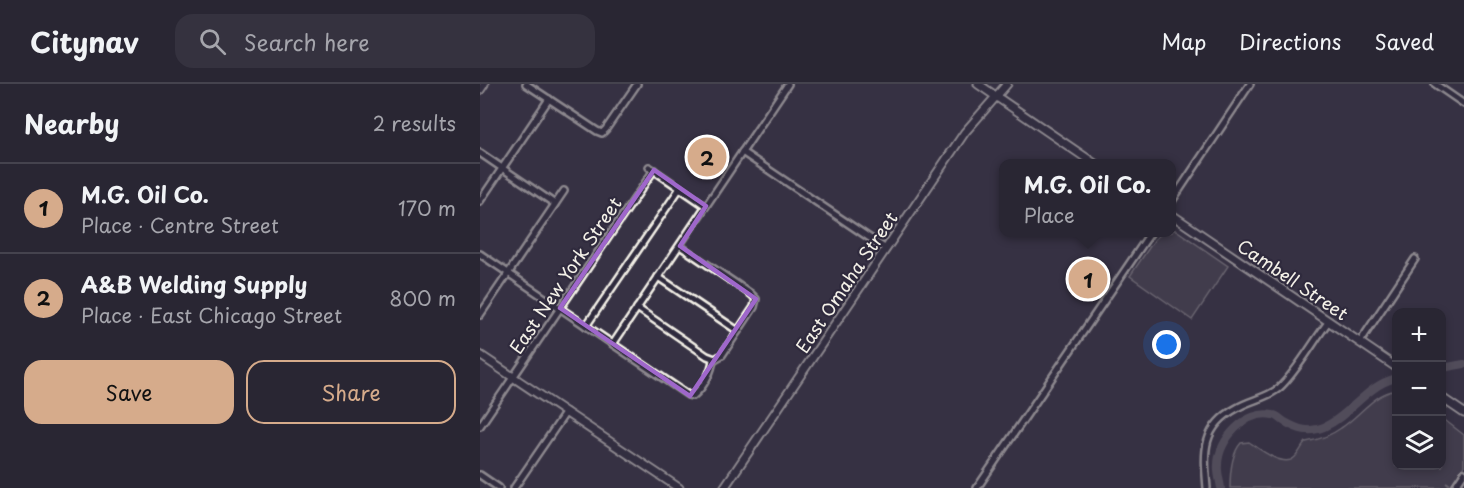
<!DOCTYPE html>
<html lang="en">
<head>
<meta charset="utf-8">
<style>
	body { margin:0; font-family:"Playpen Sans",sans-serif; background:#35323f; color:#f1f3f6 }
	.controls { position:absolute; right:18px; bottom:18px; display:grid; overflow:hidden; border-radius:12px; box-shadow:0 3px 9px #0003 }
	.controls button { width:54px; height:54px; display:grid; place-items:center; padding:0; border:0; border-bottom:2px solid #45434e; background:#292633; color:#f1f3f6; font:30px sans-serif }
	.you { position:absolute; left:687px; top:261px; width:21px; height:21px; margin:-15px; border:4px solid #fff; border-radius:50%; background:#1a73e8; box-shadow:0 0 0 9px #1a73e833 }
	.badge { display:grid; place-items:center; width:39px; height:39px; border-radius:50%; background:#d6ab8b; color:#111; font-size:20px; font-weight:700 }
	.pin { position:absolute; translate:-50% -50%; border:3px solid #fff; box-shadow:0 2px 6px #0006 }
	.popup { position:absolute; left:519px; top:75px; width:177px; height:78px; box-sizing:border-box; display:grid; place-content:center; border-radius:12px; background:#292633; filter:drop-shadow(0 2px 4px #0005); font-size:20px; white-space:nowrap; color:#a5a5ac }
	.popup b { font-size:22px; color:#f1f3f6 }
	.popup::after { content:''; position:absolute; left:50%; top:100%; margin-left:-12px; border:12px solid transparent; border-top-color:#292633 }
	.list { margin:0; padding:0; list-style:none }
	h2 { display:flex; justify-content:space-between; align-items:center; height:78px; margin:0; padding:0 24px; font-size:26px }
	h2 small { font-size:20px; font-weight:400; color:#a5a5ac }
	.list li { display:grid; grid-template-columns:39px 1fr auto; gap:18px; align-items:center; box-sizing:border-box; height:90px; padding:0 24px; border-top:2px solid #45434e }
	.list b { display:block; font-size:22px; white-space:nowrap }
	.list p { margin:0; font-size:20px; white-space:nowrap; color:#a5a5ac }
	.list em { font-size:20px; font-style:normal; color:#a5a5ac }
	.actions { display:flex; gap:12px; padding:18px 24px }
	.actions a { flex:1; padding:14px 0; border:2px solid #d6ab8b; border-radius:18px; text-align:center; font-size:21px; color:#d6ab8b }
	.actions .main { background:#d6ab8b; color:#111 }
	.icon { flex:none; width:33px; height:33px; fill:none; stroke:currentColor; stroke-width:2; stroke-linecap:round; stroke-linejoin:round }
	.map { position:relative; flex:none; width:984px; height:404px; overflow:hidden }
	header { display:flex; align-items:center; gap:36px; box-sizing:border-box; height:84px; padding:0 30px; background:#292633; border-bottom:2px solid #45434e }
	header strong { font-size:28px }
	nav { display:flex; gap:33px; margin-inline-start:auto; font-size:21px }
	.search { width:420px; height:54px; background:#35323f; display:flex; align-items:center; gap:15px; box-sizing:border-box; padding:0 21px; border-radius:18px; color:#a5a5ac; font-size:22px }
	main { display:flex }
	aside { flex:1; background:#292633 }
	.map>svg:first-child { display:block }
	.green { fill:#504b59; stroke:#a29ea0; stroke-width:1.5 }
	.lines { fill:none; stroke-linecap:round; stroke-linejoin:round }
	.river { stroke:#726e77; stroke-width:8 }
	.minor-casing { stroke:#f4f1e8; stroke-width:10 }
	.major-casing { stroke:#f4f1e8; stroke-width:11 }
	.minor { stroke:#2f2a3d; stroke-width:5 }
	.major { stroke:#2f2a3d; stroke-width:7 }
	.marked { fill:none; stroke:#9f67cb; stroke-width:4.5; stroke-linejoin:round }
	.labels { text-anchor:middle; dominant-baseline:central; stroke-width:4.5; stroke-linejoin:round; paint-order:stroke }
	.street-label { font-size:18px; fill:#f4f1e8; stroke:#2f2a3d }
</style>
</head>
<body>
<header>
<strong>Citynav</strong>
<div class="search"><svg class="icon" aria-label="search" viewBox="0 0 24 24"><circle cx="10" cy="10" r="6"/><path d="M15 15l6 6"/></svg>Search here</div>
<nav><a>Map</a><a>Directions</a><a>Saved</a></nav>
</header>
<main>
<aside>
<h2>Nearby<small>2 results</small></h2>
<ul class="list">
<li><span class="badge">1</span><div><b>M.G. Oil Co.</b><p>Place · Centre Street</p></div><em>170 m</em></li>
<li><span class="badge">2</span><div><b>A&amp;B Welding Supply</b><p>Place · East Chicago Street</p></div><em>800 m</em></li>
</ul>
<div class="actions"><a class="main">Save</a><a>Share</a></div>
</aside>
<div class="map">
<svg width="984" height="404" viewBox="0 0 984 404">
	<rect width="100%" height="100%" fill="#373244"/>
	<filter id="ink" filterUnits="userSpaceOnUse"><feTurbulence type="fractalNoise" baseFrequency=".0167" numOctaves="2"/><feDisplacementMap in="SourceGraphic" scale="12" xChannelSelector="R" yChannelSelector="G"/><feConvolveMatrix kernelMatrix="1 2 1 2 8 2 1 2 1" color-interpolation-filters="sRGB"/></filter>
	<g filter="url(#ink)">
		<!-- green -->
		<g class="green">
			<polygon points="692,146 696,146 748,182 712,236 650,192 675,155 682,149 692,148"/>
			<path d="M 916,306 L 916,382 L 962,382 L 962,334 L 984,351 L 984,382 L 971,401 L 966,398 L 970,402 L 969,404 L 750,404 C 750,390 751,370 761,359 L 769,358 C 778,364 803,384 814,374 C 819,370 821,363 826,358 C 838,356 850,352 861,344 C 880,332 893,310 916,306 Z"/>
		</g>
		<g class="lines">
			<!-- river -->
			<g class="river">
				<polyline points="962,284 984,280"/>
				<path d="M 741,404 C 740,397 737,388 738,381 C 738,356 766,325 793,331 C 798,331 801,336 805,338 C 819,346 829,349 844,343 C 870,332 885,302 916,294"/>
			</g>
			<!-- minor casing -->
			<g class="minor-casing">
				<g id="minor">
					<polyline points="46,0 117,47 122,49 126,45 157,0"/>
					<polyline points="955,0 984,20"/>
					<polyline points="262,68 406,165"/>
					<polyline points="0,69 75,120"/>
					<polyline points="169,83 226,122"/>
					<polyline points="0,117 69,15"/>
					<polyline points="692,117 770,0"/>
					<path d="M 0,170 L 208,311 L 213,312 C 223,304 232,288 233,275"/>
					<polyline points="178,193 258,247"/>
					<polyline points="157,224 227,272 235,275 242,271 274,223 276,215 271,210 200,162"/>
					<polyline points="0,231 84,107"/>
					<polyline points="106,242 200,104"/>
					<polyline points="880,258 935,175"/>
					<polyline points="133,260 308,0"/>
					<polyline points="0,342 174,86"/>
					<polyline points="0,391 19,404"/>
					<polyline points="34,404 86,328"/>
					<polyline points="497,404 671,148"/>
					<path d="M 727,404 C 724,369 721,343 757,324 C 770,316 787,314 799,304 C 817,288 834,256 849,237"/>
					<polyline points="974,404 984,389"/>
				</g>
			</g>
			<!-- major casing -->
			<g class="major-casing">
				<g id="major">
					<polyline points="498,0 615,80"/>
					<polyline points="0,6 4,0"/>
					<polyline points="692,131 916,283"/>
					<polyline points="0,271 199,404"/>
					<polyline points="962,314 984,329"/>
					<polyline points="244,404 485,48 527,0"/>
				</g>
			</g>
			<!-- minor -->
			<use href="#minor" class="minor"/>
			<!-- major -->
			<use href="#major" class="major"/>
		</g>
	</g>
	<!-- marked area -->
	<path d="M0 0H984V404H0ZM 174,86 L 226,122 L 200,162 L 276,215 L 210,312 L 80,224 Z" fill="#373244" fill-opacity=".55" fill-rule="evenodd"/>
	<path class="marked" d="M 174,86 L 226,122 L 200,162 L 276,215 L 210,312 L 80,224 Z"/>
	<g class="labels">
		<!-- street labels -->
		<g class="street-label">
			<text transform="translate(85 191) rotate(-56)">East New York Street</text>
			<text transform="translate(813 195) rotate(34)">Cambell Street</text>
			<text transform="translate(366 198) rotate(-56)">East Omaha Street</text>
		</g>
	</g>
</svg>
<div class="controls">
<button>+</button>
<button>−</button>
<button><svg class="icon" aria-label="layers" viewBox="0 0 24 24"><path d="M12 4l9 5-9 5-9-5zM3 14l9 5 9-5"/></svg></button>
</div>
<div class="you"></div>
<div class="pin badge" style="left:608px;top:195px">1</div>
<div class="popup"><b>M.G. Oil Co.</b>Place</div>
<div class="pin badge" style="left:227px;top:73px">2</div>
</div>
</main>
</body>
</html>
